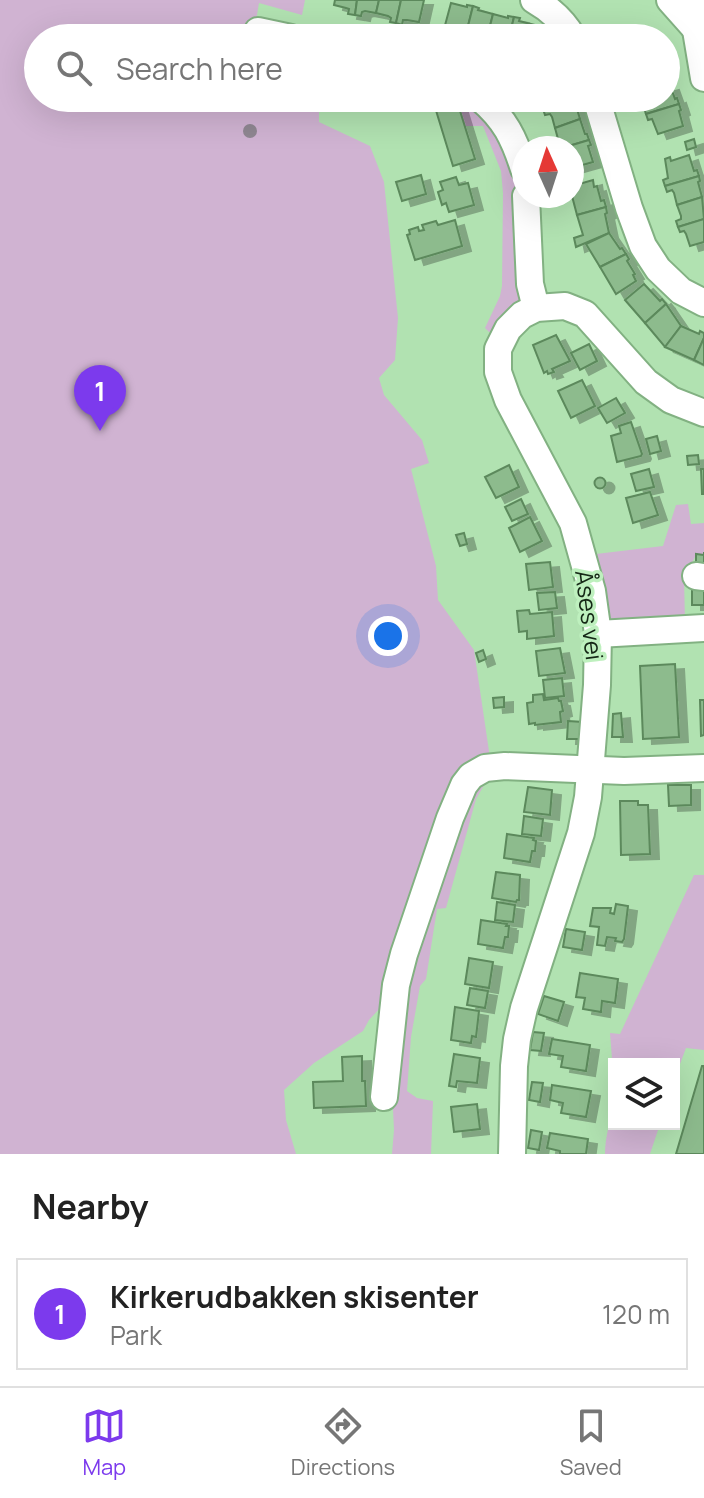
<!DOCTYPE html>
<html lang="en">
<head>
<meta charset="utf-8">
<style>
	body { margin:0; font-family:Manrope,sans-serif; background:#f6f6f6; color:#222 }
	.controls { position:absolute; right:24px; bottom:24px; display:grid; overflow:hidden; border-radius:0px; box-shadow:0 8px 32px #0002 }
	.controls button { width:72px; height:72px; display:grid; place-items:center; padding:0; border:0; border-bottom:2px solid #e0e0e0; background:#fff; color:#222; font:40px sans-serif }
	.compass { position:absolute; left:512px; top:136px; width:72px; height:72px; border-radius:50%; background:#fff; box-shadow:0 8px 32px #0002; rotate:357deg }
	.you { position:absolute; left:388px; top:636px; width:28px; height:28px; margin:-20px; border:6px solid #fff; border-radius:50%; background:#1a73e8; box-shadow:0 0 0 12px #1a73e833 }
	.badge { display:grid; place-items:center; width:52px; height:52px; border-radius:50%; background:#7c3aed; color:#fff; font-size:26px; font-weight:700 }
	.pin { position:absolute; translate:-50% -66px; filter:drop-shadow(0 2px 4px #0008) }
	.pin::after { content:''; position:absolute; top:42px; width:28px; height:24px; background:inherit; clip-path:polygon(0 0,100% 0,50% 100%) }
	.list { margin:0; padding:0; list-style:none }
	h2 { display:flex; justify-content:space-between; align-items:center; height:104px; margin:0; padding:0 32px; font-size:34px }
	h2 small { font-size:26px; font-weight:400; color:#767676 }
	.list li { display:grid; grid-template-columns:52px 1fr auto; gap:24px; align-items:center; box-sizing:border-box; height:112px; margin:0 16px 16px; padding:0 16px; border:2px solid #e0e0e0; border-radius:0px }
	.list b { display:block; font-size:30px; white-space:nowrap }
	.list p { margin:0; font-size:26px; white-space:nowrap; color:#767676 }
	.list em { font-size:26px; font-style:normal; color:#767676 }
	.icon { flex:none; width:44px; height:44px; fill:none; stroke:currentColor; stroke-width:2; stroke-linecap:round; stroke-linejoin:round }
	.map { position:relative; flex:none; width:704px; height:1154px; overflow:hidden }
	.search { position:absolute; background:#fff; box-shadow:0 8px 32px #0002; left:24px; right:24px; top:24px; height:88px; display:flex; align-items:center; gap:20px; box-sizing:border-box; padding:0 28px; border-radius:44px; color:#767676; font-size:30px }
	.sheet { height:232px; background:#fff }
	nav { display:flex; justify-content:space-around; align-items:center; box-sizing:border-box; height:112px; border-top:2px solid #e0e0e0; background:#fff; font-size:22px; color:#767676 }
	nav a { display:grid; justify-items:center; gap:4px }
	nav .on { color:#7c3aed }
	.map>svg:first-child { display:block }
	.green { fill:#d0b3d2 }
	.building { fill:#8dbb8d; stroke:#5c895c; stroke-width:2; filter:url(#shadow) }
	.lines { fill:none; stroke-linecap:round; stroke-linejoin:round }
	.minor-casing { stroke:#82b182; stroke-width:30 }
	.minor { stroke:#fff; stroke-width:26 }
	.tree { fill:#8f8791 }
	.labels { text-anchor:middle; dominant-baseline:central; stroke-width:7; stroke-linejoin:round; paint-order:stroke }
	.street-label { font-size:24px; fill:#152816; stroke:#bef0be }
</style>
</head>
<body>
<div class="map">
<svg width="704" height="1154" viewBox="0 0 704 1154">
	<defs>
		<filter id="shadow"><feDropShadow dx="9" dy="5" stdDeviation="0" flood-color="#0004"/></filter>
	</defs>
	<rect width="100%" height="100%" fill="#b1e2b1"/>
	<!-- green -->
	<g class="green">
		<polygon points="0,0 305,0 302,15 259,3 253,38 38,38 38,98 319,98 319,122 370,146 384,182 398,318 395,360 379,378 384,395 422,440 429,463 411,469 436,566 438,600 474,650 490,758 488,778 476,799 446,908 437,909 426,979 420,986 411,1037 407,1091 417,1098 433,1101 431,1154 392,1154 394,1130 393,1109 395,1073 381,1007 369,1020 363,1031 314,1063 284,1090 286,1120 296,1154 0,1154"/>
		<polygon points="456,98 464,98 482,114 518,169 522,194 524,296 494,331 489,332 485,328 500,296 502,286 503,193 501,171 483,126 465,126"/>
		<polygon points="688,504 691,524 704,523 704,555 696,555 684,578 685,622 609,621 595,559 596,554 663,546 676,505"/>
		<path d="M 694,875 L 704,875 L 704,1050 L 686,1048 L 674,1080 L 674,1064 L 614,1064 L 614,1124 L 660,1124 L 650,1154 L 605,1154 C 605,1136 611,1121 612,1104 C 614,1080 612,1057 610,1033 L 620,1034 Z"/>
	</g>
	<!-- building -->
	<g class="building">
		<polygon points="335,0 357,0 355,15 348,14 349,9 346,8 334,5"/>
		<polygon points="357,0 379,0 376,13 365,11 362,12 361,16 355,15"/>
		<polygon points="379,0 401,0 396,23 390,22 391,18 388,16 376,13"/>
		<polygon points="401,0 424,0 419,22 407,20 403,20 402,25 396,23"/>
		<polygon points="451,3 467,7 467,5 473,6 465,38 458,38 459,34 444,29"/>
		<polygon points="473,6 479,8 478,10 493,14 487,38 465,38"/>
		<polygon points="493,14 508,18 508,16 514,17 509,38 487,38"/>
		<polygon points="514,17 520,18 519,21 535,25 532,38 509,38"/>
		<polygon points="647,28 650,38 641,38 639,30"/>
		<polygon points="670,85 675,99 677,98 679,104 646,114 644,108 648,107 647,98 666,98 666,86"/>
		<polygon points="453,98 456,98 475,159 453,166 434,104"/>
		<polygon points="545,98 577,98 543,109 541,103 546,101"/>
		<polygon points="577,98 579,105 576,106 580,119 555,128 552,117 550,114 545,115 543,109"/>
		<polygon points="679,104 681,110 679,111 683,126 658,134 652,119 648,120 646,114"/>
		<polygon points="580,119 585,134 587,134 589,140 562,148 555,148 554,144 558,142 558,139 555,128"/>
		<polygon points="694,139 696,147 687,150 685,142"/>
		<polygon points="589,140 591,145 588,146 593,162 572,168 572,148 562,148"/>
		<polygon points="689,155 694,171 697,170 699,176 665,186 663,180 668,178 665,159 670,157 671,161"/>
		<polygon points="421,175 426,194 402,201 396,182"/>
		<polygon points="699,176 700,181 698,182 702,197 677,205 674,193 672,190 667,192 665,186"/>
		<polygon points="456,177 459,185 468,183 474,205 449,212 446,203 442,205 438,192 443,190 440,182"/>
		<polygon points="593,180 594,187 597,186 601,201 604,200 606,207 577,215 572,196 572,186"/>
		<polygon points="702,197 704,219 678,227 676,221 681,219 681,216 677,205"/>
		<polygon points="606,207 607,213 605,214 609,233 576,247 574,238 583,235 577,215"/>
		<polygon points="704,219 704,242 690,246 686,234 684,231 680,232 678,227"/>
		<polygon points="455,220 462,246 415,260 407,235 410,234 409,230 418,227 419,231 424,230 422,225 436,221 438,225"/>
		<polygon points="609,233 620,249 622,248 626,254 600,267 586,244"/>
		<polygon points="626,254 629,259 627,261 635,274 633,275 636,281 616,294 600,267"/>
		<polygon points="644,284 660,301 662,299 666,304 645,323 625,300"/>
		<polygon points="666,304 681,326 665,347 645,323"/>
		<polygon points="681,326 699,334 700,331 704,333 704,338 694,360 665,347"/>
		<polygon points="556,335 570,361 552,369 554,372 548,374 547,371 544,373 533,345"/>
		<polygon points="704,338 704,365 694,360"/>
		<polygon points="589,344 597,361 580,370 571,353"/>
		<polygon points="582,380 595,406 571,418 558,391"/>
		<polygon points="616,398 625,413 607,423 598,408"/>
		<polygon points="631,422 642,454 641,456 617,462 611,436 621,433 619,426"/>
		<polygon points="657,436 661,451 650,454 646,439"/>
		<polygon points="698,455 699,464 688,465 687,456"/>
		<polygon points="509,465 519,487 496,498 485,477"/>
		<polygon points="649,469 654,487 636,491 631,474"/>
		<polygon points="701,469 704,469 704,494 702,494"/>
		<circle cx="600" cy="483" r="5.5"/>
		<polygon points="650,492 658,515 633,523 626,498"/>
		<polygon points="521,499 528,514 512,521 505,507"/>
		<polygon points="530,517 542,541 520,552 509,528"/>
		<polygon points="464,533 467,544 460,546 456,535"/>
		<polygon points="704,552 704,569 696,569 696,554 704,555"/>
		<polygon points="550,562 553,587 529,590 526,564"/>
		<rect x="692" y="588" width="12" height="17"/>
		<polygon points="555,592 557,608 539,610 537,593"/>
		<polygon points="529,610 530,614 552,612 554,636 527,639 527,631 519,632 517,611"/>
		<polygon points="560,648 565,673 539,676 536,651"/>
		<polygon points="483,650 486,659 479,662 476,653"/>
		<polygon points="675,664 679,737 643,739 640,666"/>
		<polygon points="562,678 564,696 545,698 543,680"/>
		<polygon points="543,694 544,700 558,698 559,701 561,701 563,711 560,712 561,722 535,725 535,723 529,724 527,703 533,702 533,695"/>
		<polygon points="504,697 504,707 494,708 493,698"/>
		<polygon points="700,700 704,700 704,735 701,736"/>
		<polygon points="621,713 623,737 612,737 613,714"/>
		<polygon points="568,721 583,722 583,739 567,739"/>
		<polygon points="668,785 691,785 691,805 669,806"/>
		<polygon points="528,787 552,790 550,815 524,812"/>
		<polygon points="620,801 638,801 638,805 648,805 650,854 621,855"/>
		<polygon points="524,816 543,819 541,836 522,834"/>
		<polygon points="507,834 534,838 533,840 536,841 535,851 532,851 530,862 504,858"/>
		<polygon points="496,872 520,875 519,900 517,900 516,902 492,898"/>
		<polygon points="497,902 515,905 513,922 495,920"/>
		<polygon points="616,904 628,906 624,939 622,942 615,941 616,938 607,937 605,946 597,945 599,927 590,926 593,908 611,908 610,913 614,914"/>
		<polygon points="481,920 507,924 506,926 509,926 508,937 505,937 503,948 478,944"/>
		<polygon points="566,929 585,932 582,950 563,947"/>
		<polygon points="469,958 493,962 489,988 465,984"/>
		<polygon points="580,973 618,979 615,1003 602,1001 601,1012 583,1009 585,998 576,997"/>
		<polygon points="470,988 488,991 485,1008 467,1005"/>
		<polygon points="544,996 564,1002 558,1021 538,1014"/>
		<polygon points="455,1007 479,1011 476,1037 472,1036 471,1043 451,1040"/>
		<polygon points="533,1032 544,1033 541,1051 530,1050"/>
		<polygon points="552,1039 590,1045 586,1071 561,1067 563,1056 549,1054"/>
		<polygon points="454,1054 480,1058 477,1083 457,1081 456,1087 449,1086"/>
		<polygon points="362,1056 362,1081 365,1081 366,1106 314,1108 313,1082 343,1081 342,1057"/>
		<polygon points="702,1066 704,1066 704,1154 676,1154"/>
		<polygon points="532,1082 543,1083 540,1102 529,1100"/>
		<polygon points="552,1085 591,1091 586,1117 561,1113 563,1103 550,1100"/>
		<polygon points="477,1104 480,1129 454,1132 451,1107"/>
		<polygon points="531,1130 542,1132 539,1150 528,1148"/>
		<polygon points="550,1133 588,1139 586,1154 560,1154 560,1151 547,1148"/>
	</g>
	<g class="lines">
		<!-- minor casing -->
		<g class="minor-casing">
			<g id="minor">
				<path d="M 534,0 C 550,9 564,22 573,38"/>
				<polyline points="670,0 694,27"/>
				<polyline points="691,0 704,78"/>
				<polyline points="258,31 291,38"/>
				<path d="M 480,98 C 505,119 514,138 524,169"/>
				<polyline points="596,98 629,208 643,246 658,269 681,291 704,303"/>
				<polyline points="526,196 530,284 536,308"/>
				<polyline points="696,576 704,577"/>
				<polyline points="598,634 704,628"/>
				<polyline points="384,1097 396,985 404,954 450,818 464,785 471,776 485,768 505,766 624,771 704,768"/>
				<polyline points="512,1154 514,1066 517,1039 524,1008 581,833 588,797 597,685 598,634 592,591 573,523 508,400 498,372 498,349 508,329 522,315 536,308 565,306 585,314 646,382 671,400 704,413"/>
			</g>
		</g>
		<!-- minor -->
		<use href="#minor" class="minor"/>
	</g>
	<!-- trees -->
	<circle class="tree" cx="250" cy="131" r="7"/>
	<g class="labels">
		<!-- street labels -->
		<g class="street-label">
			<text transform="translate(590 615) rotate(83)">Åses vei</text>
		</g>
	</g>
</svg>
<div class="controls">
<button><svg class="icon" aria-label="layers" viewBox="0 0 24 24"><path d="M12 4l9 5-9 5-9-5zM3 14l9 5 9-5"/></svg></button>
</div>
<svg class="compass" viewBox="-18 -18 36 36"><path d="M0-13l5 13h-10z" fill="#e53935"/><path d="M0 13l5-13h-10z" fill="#767676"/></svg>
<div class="you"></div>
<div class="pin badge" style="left:100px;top:431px">1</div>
<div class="search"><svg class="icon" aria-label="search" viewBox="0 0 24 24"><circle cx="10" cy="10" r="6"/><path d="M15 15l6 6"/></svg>Search here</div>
</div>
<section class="sheet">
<h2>Nearby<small></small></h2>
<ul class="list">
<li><span class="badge">1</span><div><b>Kirkerudbakken skisenter</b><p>Park</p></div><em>120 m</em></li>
</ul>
</section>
<nav>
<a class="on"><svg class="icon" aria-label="map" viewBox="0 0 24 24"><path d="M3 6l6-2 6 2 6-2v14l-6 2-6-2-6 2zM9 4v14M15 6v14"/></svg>Map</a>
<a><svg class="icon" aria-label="directions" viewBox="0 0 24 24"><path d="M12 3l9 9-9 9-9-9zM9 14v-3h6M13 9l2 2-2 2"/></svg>Directions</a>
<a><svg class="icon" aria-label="saved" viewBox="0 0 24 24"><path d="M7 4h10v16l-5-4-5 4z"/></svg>Saved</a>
</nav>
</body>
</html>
